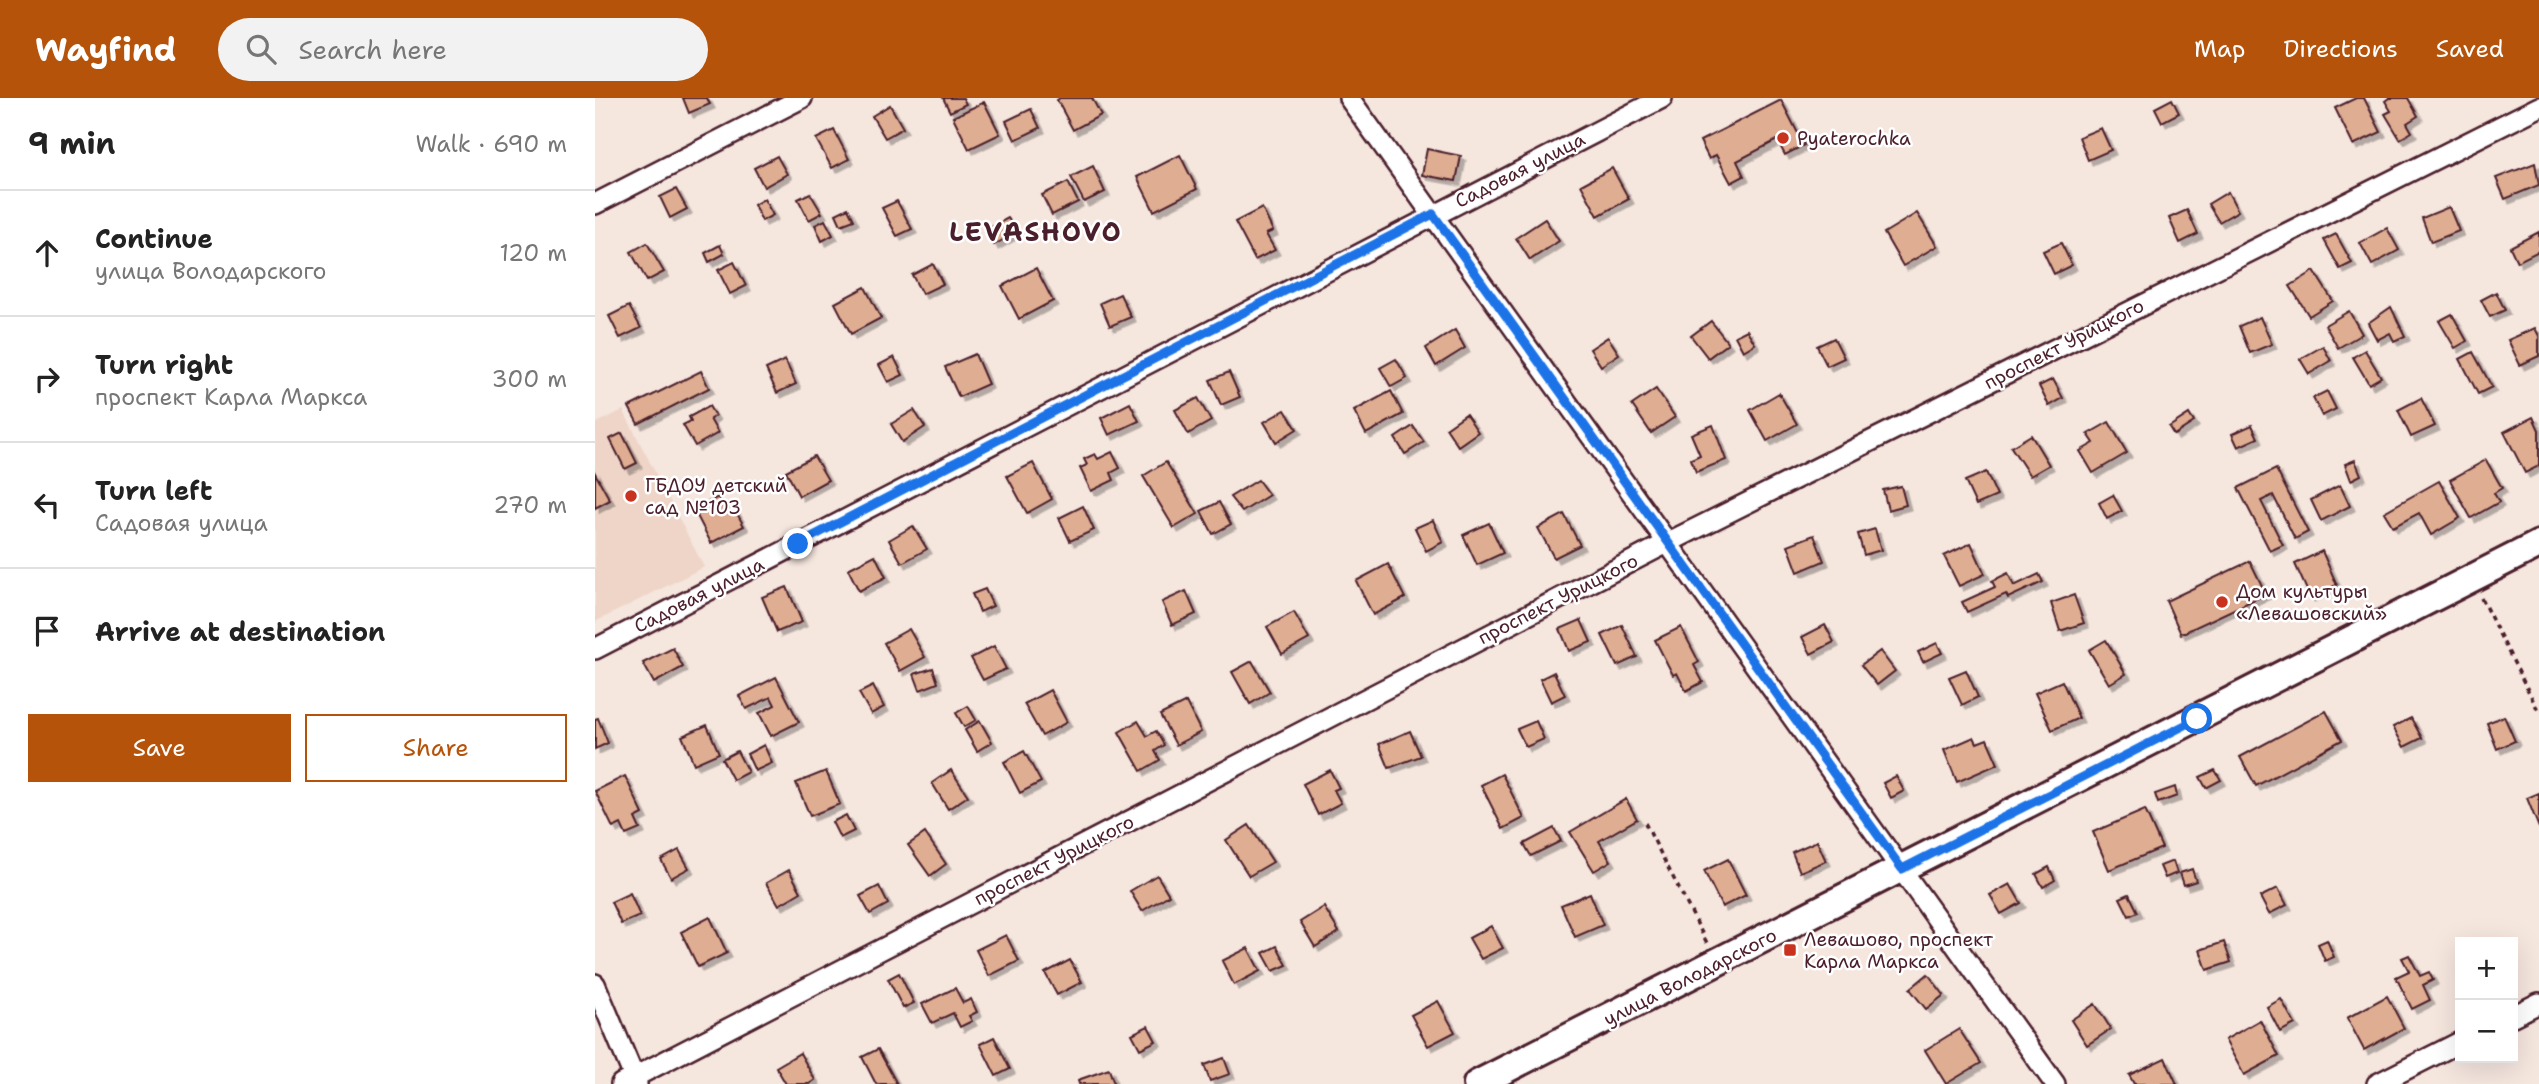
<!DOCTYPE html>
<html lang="en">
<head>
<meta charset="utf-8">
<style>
	body { margin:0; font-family:"Shantell Sans",sans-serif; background:#f2f2f2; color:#222 }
	.controls { position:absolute; right:21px; bottom:21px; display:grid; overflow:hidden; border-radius:0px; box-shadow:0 7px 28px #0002 }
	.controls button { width:63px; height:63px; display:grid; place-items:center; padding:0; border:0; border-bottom:2px solid #e0e0e0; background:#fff; color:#222; font:35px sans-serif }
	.stop { position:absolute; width:21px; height:21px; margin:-16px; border:5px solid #1a73e8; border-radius:50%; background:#fff }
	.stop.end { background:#1a73e8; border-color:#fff; box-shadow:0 2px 7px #0008 }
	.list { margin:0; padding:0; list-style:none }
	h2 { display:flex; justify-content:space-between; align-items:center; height:91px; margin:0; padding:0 28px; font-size:30px }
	h2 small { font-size:23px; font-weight:400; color:#767676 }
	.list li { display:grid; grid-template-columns:46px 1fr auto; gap:21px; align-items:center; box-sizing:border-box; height:126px; padding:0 28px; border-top:2px solid #e0e0e0 }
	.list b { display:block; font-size:26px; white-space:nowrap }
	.list p { margin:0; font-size:23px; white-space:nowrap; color:#767676 }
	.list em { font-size:23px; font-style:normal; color:#767676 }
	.actions { display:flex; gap:14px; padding:21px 28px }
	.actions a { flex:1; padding:16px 0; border:2px solid #b45309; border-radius:0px; text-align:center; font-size:24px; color:#b45309 }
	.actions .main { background:#b45309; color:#fff }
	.icon { flex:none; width:38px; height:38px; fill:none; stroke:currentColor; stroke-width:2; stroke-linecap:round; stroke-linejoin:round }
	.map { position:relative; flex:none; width:1944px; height:986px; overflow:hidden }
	header { display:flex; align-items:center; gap:42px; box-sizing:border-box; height:98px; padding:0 35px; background:#b45309; color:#fff }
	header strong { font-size:33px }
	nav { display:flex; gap:38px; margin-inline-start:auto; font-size:24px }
	.search { width:490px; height:63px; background:#f2f2f2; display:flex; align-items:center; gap:18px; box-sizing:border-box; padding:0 24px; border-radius:38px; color:#767676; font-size:26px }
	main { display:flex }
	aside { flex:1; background:#fff }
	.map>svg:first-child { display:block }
	.built { fill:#eed5c7 }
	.building { fill:#dfad91; stroke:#4a1f2b; stroke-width:2; filter:url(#shadow) }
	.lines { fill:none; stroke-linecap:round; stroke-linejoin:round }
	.street-casing { stroke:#4a1f2b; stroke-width:24 }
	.secondary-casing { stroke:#4a1f2b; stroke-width:32 }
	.path { stroke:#4a1f2b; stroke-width:3.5; stroke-dasharray:5 5; stroke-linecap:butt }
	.street { stroke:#fff; stroke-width:19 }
	.secondary { stroke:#fff; stroke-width:26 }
	.route { stroke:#1a73e8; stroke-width:9 }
	.poi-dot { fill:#c8321e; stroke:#fff; stroke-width:2.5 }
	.labels { text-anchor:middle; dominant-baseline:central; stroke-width:5; stroke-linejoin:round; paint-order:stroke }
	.poi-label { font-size:19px; fill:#4a1f2b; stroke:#fff; text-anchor:start }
	.street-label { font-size:19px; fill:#4a1f2b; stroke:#fff }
	.district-label { font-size:26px; font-weight:bold; letter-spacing:2px; fill:#4a1f2b; stroke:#fff }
</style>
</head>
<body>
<header>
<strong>Wayfind</strong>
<div class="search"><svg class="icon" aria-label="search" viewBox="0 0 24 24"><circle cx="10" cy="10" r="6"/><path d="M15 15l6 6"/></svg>Search here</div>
<nav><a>Map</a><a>Directions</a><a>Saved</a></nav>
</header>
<main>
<aside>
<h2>9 min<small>Walk · 690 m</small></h2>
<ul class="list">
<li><svg class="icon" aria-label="ahead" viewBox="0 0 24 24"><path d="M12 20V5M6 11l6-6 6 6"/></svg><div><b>Continue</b><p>улица Володарского</p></div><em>120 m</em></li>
<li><svg class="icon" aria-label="right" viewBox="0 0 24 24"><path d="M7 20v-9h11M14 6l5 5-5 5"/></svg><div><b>Turn right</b><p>проспект Карла Маркса</p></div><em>300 m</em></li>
<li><svg class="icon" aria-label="left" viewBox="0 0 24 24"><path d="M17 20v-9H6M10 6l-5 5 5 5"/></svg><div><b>Turn left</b><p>Садовая улица</p></div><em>270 m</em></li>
<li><svg class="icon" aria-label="arrive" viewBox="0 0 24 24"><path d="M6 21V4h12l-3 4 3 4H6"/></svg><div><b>Arrive at destination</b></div></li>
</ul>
<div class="actions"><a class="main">Save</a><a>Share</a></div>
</aside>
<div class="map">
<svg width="1944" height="986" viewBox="0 0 1944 986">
	<defs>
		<filter id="shadow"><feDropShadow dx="4.5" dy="4.5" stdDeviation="0" flood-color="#0004"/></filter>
	</defs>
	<rect width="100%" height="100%" fill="#f5e6de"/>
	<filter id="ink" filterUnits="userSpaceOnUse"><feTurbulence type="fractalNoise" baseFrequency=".0143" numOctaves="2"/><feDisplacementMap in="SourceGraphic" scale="14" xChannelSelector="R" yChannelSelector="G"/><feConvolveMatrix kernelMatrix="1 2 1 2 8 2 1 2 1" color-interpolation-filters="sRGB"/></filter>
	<g filter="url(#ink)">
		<!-- built -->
		<polygon class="built" points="28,312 109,469 0,524 0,326"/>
		<!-- building -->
		<g class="building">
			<polygon points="88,0 112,0 115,6 94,15"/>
			<polygon points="348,0 368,0 371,6 355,14"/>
			<polygon points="465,0 497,0 506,17 478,32 462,2"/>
			<polygon points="1761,0 1769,0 1786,34 1758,47 1740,10"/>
			<polygon points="1794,0 1813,0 1823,18 1812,25 1817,34 1805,41 1790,16 1796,13 1790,3"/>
			<polygon points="1577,1 1584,15 1567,24 1560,10"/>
			<polygon points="1186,2 1209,47 1190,57 1182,42 1142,63 1149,78 1136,85 1121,57 1114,61 1105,43"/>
			<polygon points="389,4 405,36 374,51 358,19"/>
			<polygon points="295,7 308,30 290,40 277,18"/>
			<polygon points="436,11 445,30 420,42 411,23"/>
			<polygon points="1506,30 1516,52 1493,62 1484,39"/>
			<polygon points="239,32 254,61 237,70 221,41"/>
			<polygon points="832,51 866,58 861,83 827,77"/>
			<polygon points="585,57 602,91 559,113 542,79"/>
			<polygon points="182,58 192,76 169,89 159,70"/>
			<polygon points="1940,65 1944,87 1910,101 1901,80"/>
			<polygon points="498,68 510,94 489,104 476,79"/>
			<polygon points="1017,70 1034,101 1003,118 986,87"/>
			<polygon points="473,84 483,104 457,117 447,97"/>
			<polygon points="81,91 92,111 75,120 65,99"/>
			<polygon points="1633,94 1643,113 1624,124 1613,106"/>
			<polygon points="215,95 227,115 214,122 203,101"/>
			<polygon points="169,101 178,117 167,123 159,107"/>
			<polygon points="302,103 317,131 302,138 287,110"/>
			<polygon points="1854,109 1864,133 1836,144 1827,120"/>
			<polygon points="253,110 259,122 246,127 241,116"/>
			<polygon points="667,110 678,133 671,136 680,152 660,162 640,124"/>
			<polygon points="1592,112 1603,136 1585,145 1574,120"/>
			<polygon points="1322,115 1342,148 1308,168 1289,135"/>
			<polygon points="413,120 422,134 399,147 391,132"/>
			<polygon points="950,121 964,143 935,162 921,140"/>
			<polygon points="230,122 238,137 227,143 220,127"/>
			<polygon points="1792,130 1804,152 1777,167 1765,145"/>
			<polygon points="1944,134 1944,153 1922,164 1915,149"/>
			<polygon points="1741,136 1757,165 1745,171 1729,142"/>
			<polygon points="52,145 69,174 52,183 36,154"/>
			<polygon points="1466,145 1477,167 1459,176 1448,153"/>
			<polygon points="125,147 129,156 114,164 110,155"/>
			<polygon points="139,164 151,188 135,196 123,172"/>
			<polygon points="338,166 348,186 327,196 317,177"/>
			<polygon points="441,170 458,203 424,221 407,188"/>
			<polygon points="1719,173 1738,203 1714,218 1695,188"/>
			<polygon points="270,189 286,220 256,236 240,205"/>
			<polygon points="1901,194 1910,212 1895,219 1886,202"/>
			<polygon points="525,196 536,219 515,228 505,205"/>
			<polygon points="34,208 46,230 25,240 14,218"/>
			<polygon points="1796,209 1810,238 1799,243 1795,235 1782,242 1773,225"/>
			<polygon points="1754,213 1767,236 1743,250 1730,227"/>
			<polygon points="1857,216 1872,243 1860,250 1844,223"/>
			<polygon points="1665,219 1677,246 1655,255 1644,228"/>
			<polygon points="1116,223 1133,245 1113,260 1096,238"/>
			<polygon points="1940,230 1944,238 1944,258 1925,267 1913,242"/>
			<polygon points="860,232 870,250 841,268 831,250"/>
			<polygon points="1152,232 1160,246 1148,253 1140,238"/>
			<polygon points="1013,239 1024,256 1006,268 995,251"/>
			<polygon points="1239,240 1249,260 1232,268 1222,248"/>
			<polygon points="1728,248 1736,263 1714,276 1705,261"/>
			<polygon points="1770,252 1786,279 1774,286 1758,259"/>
			<polygon points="1878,254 1897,289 1883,296 1865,261"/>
			<polygon points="380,256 393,286 364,299 350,269"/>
			<polygon points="299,259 308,277 293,284 284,267"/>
			<polygon points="801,261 812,280 796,289 785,270"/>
			<polygon points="190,262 201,286 182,295 171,271"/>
			<polygon points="106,273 114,290 43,326 34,309"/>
			<polygon points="634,274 645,299 626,307 615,282"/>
			<polygon points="1458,281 1468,300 1454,308 1444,288"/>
			<polygon points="1061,291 1080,319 1056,335 1037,307"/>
			<polygon points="796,293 808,316 771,336 759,313"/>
			<polygon points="1732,293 1741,311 1727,318 1718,300"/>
			<polygon points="1184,295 1202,326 1172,343 1155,312"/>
			<polygon points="603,300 616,323 593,336 580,312"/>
			<polygon points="1826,300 1840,328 1816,339 1803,312"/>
			<polygon points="535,305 544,323 514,337 506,320"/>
			<polygon points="114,308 120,318 115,321 123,335 100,348 88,327 96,323 94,319"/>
			<polygon points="319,312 330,329 307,344 296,326"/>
			<polygon points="690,312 702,331 681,344 669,324"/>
			<polygon points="871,316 883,334 863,348 851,330"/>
			<polygon points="1594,316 1599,324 1579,337 1574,329"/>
			<polygon points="1938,319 1944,332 1944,368 1930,375 1909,334"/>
			<polygon points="1514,324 1532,355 1498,375 1485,353 1499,345 1493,336"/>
			<polygon points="1118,327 1131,362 1101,374 1096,361 1105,357 1096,336"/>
			<polygon points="1657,327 1663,340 1643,349 1637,336"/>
			<polygon points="818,328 829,344 810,356 800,340"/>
			<polygon points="27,335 42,365 30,371 15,341"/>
			<polygon points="1436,337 1454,367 1435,378 1416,349"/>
			<polygon points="517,354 525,370 516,375 519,382 496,393 485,370 492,367 489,361 500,356 503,361"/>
			<polygon points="219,358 233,382 204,398 191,373"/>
			<polygon points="1760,362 1766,377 1756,382 1750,366"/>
			<polygon points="1891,362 1907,390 1899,395 1904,404 1876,420 1855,382"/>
			<polygon points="571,364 603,416 579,430 548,378"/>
			<polygon points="438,365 457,401 432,415 412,378"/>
			<polygon points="1681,371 1713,434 1700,441 1678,397 1666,403 1688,447 1675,453 1643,390"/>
			<polygon points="1391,374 1402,398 1381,407 1370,383"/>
			<polygon points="0,375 15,402 0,410"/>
			<polygon points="663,382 674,397 647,414 635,399"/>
			<polygon points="1844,383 1865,420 1836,437 1824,415 1798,429 1789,414"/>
			<polygon points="1745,387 1755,408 1726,423 1716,402"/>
			<polygon points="1306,388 1311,407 1293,412 1288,392"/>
			<polygon points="1518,397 1527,413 1512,421 1504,405"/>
			<polygon points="123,399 130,412 138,408 149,428 116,445 99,412"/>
			<polygon points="624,404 636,426 618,436 606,413"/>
			<polygon points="488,408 499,432 475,443 464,420"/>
			<polygon points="969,416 985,447 959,460 943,430"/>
			<polygon points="838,422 848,444 831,453 820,430"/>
			<polygon points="894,425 908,455 882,467 868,437"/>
			<polygon points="318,428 332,451 307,465 294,442"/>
			<polygon points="1280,431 1286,452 1269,457 1263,436"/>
			<polygon points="1219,437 1229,463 1203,474 1193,447"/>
			<polygon points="1376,445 1390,476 1364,488 1349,458"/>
			<polygon points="1727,453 1742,487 1715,499 1700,466"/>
			<polygon points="280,457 291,479 264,493 253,471"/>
			<polygon points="1655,463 1671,496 1586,536 1571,503"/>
			<polygon points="793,466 810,500 778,517 761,483"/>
			<polygon points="1413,475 1419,488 1444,476 1448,484 1413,500 1411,496 1372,514 1367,504 1400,489 1397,483"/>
			<polygon points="192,489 207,524 182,534 167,499"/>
			<polygon points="390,491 398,508 385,514 377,496"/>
			<polygon points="591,493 601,516 577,527 567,504"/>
			<polygon points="1479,497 1489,525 1465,533 1456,505"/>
			<polygon points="699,514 714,541 687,556 672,529"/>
			<polygon points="986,522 996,544 974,553 965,531"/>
			<polygon points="1027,527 1042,559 1022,568 1007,537"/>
			<polygon points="1230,527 1239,544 1216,556 1207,539"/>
			<polygon points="1086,529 1104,564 1099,567 1108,584 1091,593 1082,575 1078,577 1060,542"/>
			<polygon points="314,531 330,559 305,573 289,545"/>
			<polygon points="1511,542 1531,576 1514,586 1494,552"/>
			<polygon points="1342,545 1347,555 1328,564 1323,554"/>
			<polygon points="399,548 411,571 388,582 376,560"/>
			<polygon points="78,550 88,569 59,585 48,565"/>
			<polygon points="1285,553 1300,573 1282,587 1266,567"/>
			<polygon points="657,563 675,594 655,606 637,574"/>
			<polygon points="338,570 343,585 325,592 319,576"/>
			<polygon points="1371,572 1383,599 1367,607 1354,579"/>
			<polygon points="959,574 970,597 956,604 945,581"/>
			<polygon points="181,579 204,624 176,638 164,615 180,607 176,599 151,611 144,598"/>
			<polygon points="1467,583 1484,620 1457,632 1440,595"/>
			<polygon points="278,588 289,609 276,616 264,595"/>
			<polygon points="455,592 472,624 447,638 429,606"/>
			<polygon points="591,604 606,634 581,647 565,617"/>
			<polygon points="373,608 381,622 369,629 361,615"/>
			<polygon points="1731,613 1747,642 1661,688 1645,659"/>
			<polygon points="1909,618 1920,643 1902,651 1892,625"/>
			<polygon points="3,620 13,645 0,651 0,621"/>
			<polygon points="1816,620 1827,640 1809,649 1798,629"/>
			<polygon points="385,623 397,644 382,653 370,632"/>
			<polygon points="543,623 552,638 561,633 569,647 560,653 565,662 546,673 524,634"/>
			<polygon points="941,623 949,641 931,649 922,631"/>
			<polygon points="112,627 124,655 99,666 87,638"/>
			<polygon points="815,633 826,658 794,670 784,646"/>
			<polygon points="1379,639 1382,645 1392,641 1403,666 1362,684 1349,652"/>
			<polygon points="169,647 177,665 160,673 152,656"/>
			<polygon points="142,653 153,674 138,682 127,661"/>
			<polygon points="429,653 446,684 425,695 409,664"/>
			<polygon points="356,672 373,698 353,711 337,685"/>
			<polygon points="735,672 744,690 739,692 746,705 723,717 708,686"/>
			<polygon points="1620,672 1626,682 1611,690 1605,679"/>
			<polygon points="231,673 245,706 215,718 201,685"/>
			<polygon points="907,676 929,720 908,731 886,687"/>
			<polygon points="30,678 48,716 40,720 45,731 31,737 26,726 18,730 0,693"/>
			<polygon points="1301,678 1309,693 1296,700 1288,685"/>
			<polygon points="1580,689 1582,698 1563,705 1560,696"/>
			<polygon points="1944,695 1944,730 1932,700"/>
			<polygon points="1031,701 1042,721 1004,743 1016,763 999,773 975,734"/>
			<polygon points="1550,712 1567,750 1514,772 1498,734"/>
			<polygon points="251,717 259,733 245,740 237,724"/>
			<polygon points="654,727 678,764 654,778 631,742"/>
			<polygon points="959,730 966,743 936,758 929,746"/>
			<polygon points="330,735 351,766 335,778 313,747"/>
			<polygon points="1222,743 1231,763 1205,774 1197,754"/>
			<polygon points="84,752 94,770 76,780 66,762"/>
			<polygon points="1133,761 1151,797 1127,809 1109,773"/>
			<polygon points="1578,763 1582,775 1570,780 1565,768"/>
			<polygon points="1454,769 1460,782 1448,789 1441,776"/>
			<polygon points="1597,771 1601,783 1589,787 1585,775"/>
			<polygon points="194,772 206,794 184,807 171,785"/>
			<polygon points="562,777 574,797 547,813 535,793"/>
			<polygon points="1415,786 1426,805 1406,816 1395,797"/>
			<polygon points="284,788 293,806 275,816 265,798"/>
			<polygon points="1683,790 1692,807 1674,816 1665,799"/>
			<polygon points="35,795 45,818 26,826 16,804"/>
			<polygon points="995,795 1008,827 980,839 966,807"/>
			<polygon points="1534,796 1543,814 1534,818 1525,800"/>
			<polygon points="729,809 744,834 720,849 705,824"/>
			<polygon points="115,819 132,855 103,869 86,834"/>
			<polygon points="896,828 908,850 886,861 874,840"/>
			<polygon points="411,837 424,863 394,878 381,852"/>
			<polygon points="1732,842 1739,859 1730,863 1723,846"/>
			<polygon points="1629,844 1636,864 1612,872 1605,852"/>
			<polygon points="682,848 692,867 678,873 668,855"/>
			<polygon points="653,850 665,873 639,887 627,863"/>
			<polygon points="1814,857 1825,878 1834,874 1838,882 1828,887 1835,902 1817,911 1801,879 1814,873 1807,860"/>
			<polygon points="475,862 487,884 462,897 450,875"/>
			<polygon points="304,875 319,905 308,910 293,881"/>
			<polygon points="1333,876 1349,897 1331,911 1315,891"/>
			<polygon points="360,890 368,905 376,901 382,914 374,918 377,923 365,929 358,915 337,925 327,906"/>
			<polygon points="1792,898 1809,930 1769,952 1752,920"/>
			<polygon points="1686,901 1700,926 1685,934 1672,909"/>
			<polygon points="843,903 860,934 833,948 816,917"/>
			<polygon points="1500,906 1516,931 1492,947 1476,922"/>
			<polygon points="1665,922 1684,958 1649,977 1630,942"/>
			<polygon points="553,928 561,943 545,951 537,936"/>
			<polygon points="1364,931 1386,965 1351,986 1330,952"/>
			<polygon points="399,939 415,971 401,978 385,946"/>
			<polygon points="283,951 302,986 281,986 267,959"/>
			<polygon points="205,955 220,982 214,986 191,986 181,969"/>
			<polygon points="629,960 635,976 615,983 609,967"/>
			<polygon points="1570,960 1582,986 1539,986 1534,977"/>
			<polygon points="514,971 519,986 484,986 483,982"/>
		</g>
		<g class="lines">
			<!-- street casing -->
			<g class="street-casing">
				<g id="street">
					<polyline points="754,0 1460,986"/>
					<polyline points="0,106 207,0"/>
					<polyline points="0,551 1067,0"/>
					<polyline points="0,886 42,986"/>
					<polyline points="1918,918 1944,905"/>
					<polyline points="26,986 1072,445 1944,9"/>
					<polyline points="1782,986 1865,944"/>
				</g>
			</g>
			<!-- secondary casing -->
			<g class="secondary-casing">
				<polyline id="secondary" points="882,986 1944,446"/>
			</g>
			<!-- path -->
			<g class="path">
				<polyline points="1886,500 1944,614"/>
				<polyline points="1050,725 1112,845"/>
			</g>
			<!-- street -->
			<use href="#street" class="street"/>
			<!-- secondary -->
			<use href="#secondary" class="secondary"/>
		</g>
	</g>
	<g class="lines" filter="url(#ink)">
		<!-- route -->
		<polyline class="route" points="203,446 838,116 1307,771 1602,621"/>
	</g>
	<!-- markers -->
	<g class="poi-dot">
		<circle cx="1188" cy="40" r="7"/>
		<circle cx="36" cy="398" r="7"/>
		<circle cx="1627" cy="504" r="7"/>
		<rect x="1188" y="845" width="14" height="14" rx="3.5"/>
	</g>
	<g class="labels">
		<!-- poi labels -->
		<g class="poi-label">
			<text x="1202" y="40">Pyaterochka</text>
			<text x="50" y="387">ГБДОУ детский<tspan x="50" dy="22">сад №103</tspan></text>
			<text x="1641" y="493">Дом культуры<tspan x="1641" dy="22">«Левашовский»</tspan></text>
			<text x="1209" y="841">Левашово, проспект<tspan x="1209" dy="22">Карла Маркса</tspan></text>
		</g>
		<!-- street labels -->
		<g class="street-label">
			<text transform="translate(925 72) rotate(-27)">Садовая улица</text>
			<text transform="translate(1469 246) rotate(-27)">проспект Урицкого</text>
			<text transform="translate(104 497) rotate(-27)">Садовая улица</text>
			<text transform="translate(963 501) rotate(-27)">проспект Урицкого</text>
			<text transform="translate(459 762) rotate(-27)">проспект Урицкого</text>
			<text transform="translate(1095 879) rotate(-27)">улица Володарского</text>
		</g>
		<!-- district labels -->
		<g class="district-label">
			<text x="441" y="133">LEVASHOVO</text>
		</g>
	</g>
</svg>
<div class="controls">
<button>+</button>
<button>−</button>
</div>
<div class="stop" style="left:1602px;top:621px"></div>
<div class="stop end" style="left:203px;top:446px"></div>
</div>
</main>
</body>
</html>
